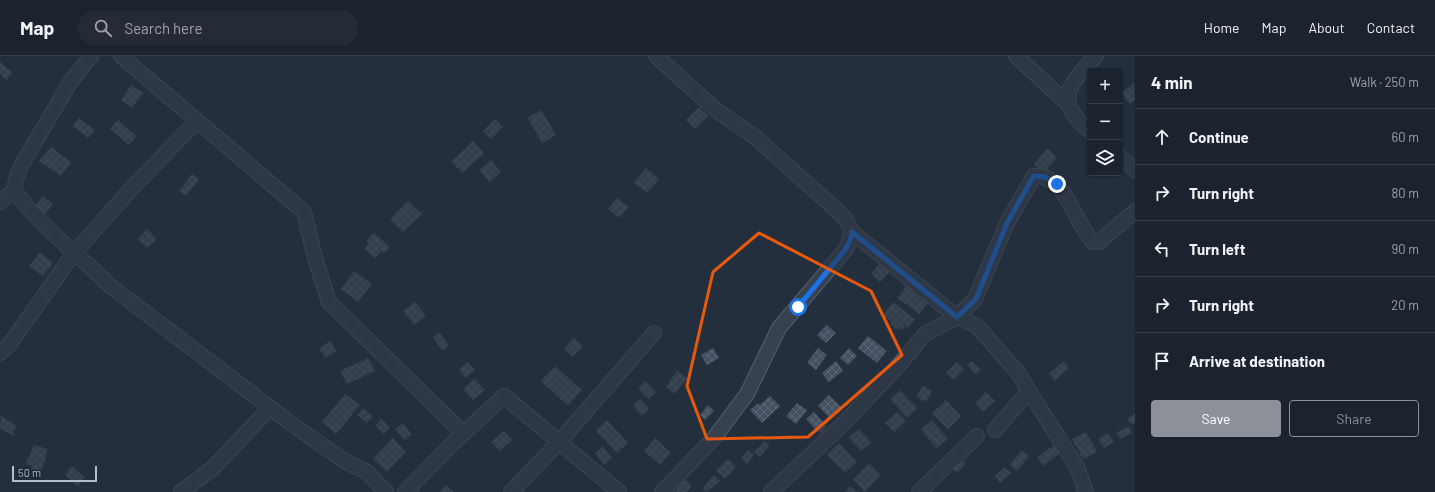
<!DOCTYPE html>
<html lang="en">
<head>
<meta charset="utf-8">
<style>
	body { margin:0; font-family:Barlow,sans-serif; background:#242b36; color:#f1f3f6 }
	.controls { position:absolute; right:12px; top:12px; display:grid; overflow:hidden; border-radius:4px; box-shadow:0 1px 3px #0004 }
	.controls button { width:36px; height:36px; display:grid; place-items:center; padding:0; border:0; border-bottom:1px solid #39404a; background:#1b232e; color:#f1f3f6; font:20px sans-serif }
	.scale { position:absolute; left:12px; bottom:10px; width:85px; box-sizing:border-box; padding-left:4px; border:2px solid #b4bcc9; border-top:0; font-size:11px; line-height:14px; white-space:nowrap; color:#b4bcc9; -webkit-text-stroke:3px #1d2633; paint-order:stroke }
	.stop { position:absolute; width:12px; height:12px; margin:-9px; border:3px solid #1a73e8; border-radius:50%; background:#fff }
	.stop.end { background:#1a73e8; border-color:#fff; box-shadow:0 1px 4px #0008 }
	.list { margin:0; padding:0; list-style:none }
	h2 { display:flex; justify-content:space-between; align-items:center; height:52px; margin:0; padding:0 16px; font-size:17px }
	h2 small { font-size:13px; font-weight:400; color:#a0a4aa }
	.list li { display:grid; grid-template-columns:26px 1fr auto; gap:12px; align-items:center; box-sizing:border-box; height:56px; padding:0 16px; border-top:1px solid #39404a }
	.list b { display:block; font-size:15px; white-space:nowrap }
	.list em { font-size:13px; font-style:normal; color:#a0a4aa }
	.actions { display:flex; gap:8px; padding:12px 16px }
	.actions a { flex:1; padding:9px 0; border:1px solid #8c9099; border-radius:4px; text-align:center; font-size:14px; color:#8c9099 }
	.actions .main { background:#8c9099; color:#fff }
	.icon { flex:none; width:22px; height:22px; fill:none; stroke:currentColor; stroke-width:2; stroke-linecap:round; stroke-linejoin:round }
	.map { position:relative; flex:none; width:1135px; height:436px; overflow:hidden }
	header { display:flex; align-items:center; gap:24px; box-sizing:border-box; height:56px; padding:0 20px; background:#1b232e; border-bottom:1px solid #39404a }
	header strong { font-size:19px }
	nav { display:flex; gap:22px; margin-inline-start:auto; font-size:14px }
	.search { width:280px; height:36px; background:#242b36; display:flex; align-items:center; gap:10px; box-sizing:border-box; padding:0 14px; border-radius:22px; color:#a0a4aa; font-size:15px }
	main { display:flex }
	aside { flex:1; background:#1b232e }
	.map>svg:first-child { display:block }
	.building { fill:url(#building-cross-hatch) }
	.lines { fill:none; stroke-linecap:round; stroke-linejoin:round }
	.minor-casing { stroke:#565f6c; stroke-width:16 }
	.minor { stroke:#38414e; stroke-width:14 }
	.route { stroke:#1a73e8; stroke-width:5 }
	.marked { fill:none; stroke:#e8590c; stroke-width:3; stroke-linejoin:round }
</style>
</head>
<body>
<header>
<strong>Map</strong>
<div class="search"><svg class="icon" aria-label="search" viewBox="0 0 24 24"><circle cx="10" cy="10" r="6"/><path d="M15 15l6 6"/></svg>Search here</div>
<nav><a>Home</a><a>Map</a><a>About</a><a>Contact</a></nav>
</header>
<main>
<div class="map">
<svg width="1135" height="436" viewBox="0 0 1135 436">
	<defs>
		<pattern id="building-cross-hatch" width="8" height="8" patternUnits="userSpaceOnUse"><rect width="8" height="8" fill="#455162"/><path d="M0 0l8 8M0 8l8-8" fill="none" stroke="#5d6877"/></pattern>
	</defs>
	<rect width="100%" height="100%" fill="#242f3e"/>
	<!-- building -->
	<g class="building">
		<polygon points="0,6 13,17 6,24 0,18"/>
		<polygon points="1134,27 1135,44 1130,48 1121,38"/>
		<polygon points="131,29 143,37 132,52 121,44"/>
		<polygon points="699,51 708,60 695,73 686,64"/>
		<polygon points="541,54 556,79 542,87 528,62"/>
		<polygon points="79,62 95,74 88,82 73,70"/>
		<polygon points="495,63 503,71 491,83 483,75"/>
		<polygon points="118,64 136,80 129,89 110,73"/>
		<polygon points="473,85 484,97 463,117 451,106"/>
		<polygon points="51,91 71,106 61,120 39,105"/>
		<polygon points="1047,92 1057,101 1044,117 1034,108"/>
		<polygon points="491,104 501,116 489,126 479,114"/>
		<polygon points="646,112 659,123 647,137 634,127"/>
		<polygon points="192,118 199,123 186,140 179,135"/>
		<polygon points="43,140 53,148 42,162 32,154"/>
		<polygon points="617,142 629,151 619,162 608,153"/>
		<polygon points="408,145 422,158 403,176 390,163"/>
		<polygon points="147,173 157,183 147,192 138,183"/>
		<polygon points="374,177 390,191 384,197 381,195 375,202 364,193 369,187 366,185"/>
		<polygon points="40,196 53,207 43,220 29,210"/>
		<polygon points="880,207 890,215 880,226 871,218"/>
		<polygon points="354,215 372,228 358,246 341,233"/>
		<polygon points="906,230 928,247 919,258 897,242"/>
		<polygon points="415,246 426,260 414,269 403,255"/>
		<polygon points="893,246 915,263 908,272 905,270 902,274 899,272 897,274 890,268 892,266 883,259"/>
		<polygon points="827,269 836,277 826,287 817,279"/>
		<polygon points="439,276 449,290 442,295 433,281"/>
		<polygon points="868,280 887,295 877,307 858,292"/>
		<polygon points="574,282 583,290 573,301 564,293"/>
		<polygon points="330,285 337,295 326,302 319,293"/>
		<polygon points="713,292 719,302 707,309 701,299"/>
		<polygon points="818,292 827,299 816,314 807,307"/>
		<polygon points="849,292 857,300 848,309 840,302"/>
		<polygon points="368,302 375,315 347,328 340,315"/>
		<polygon points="836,305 843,315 829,326 822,317"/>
		<polygon points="972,305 981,314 976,319 967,309"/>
		<polygon points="1064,305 1069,312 1055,325 1049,318"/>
		<polygon points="467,306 475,314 466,322 459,314"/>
		<polygon points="957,306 964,313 954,324 946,317"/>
		<polygon points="555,310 582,334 568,350 541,325"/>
		<polygon points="677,315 687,322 675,338 666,331"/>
		<polygon points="474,323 485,334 473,344 463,333"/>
		<polygon points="645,325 656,336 649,343 638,333"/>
		<polygon points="922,330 932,335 926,346 916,341"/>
		<polygon points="900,334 917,352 907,362 890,343"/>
		<polygon points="986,336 995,345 983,356 975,347"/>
		<polygon points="345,338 360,349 336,378 322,366"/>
		<polygon points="829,339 841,351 830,362 818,350"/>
		<polygon points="770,340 780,350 762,367 750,354 758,347 760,349"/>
		<polygon points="640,343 649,353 642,360 633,350"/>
		<polygon points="946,344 961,360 948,373 932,357"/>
		<polygon points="797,347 807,354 796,368 786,360"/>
		<polygon points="708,349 714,355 705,364 700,359"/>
		<polygon points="363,352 373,360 367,367 357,359"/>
		<polygon points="814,356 827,371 820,378 806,363"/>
		<polygon points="897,356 906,365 894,376 885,367"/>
		<polygon points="1135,357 1135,367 1132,369 1127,363"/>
		<polygon points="1,360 17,370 13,376 15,378 13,380 0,372"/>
		<polygon points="381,363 390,371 384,378 375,370"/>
		<polygon points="607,364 628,387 617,397 596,375"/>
		<polygon points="932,364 948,383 936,392 921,373"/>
		<polygon points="403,367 412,379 404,384 395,373"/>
		<polygon points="1129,370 1132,377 1120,383 1116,377"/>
		<polygon points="859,373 871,386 861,395 849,382"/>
		<polygon points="504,375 512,384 500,395 491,386"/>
		<polygon points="1086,376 1097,396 1083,403 1072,383"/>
		<polygon points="1107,377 1114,386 1104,392 1098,383"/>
		<polygon points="393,382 406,396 387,416 373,403"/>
		<polygon points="655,382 671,397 660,409 644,395"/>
		<polygon points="765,385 770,389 760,401 754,396"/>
		<polygon points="839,387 857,406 845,417 827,399"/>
		<polygon points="34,389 48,393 41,417 31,414 32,410 26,408"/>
		<polygon points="1054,389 1060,397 1043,410 1037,402"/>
		<polygon points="603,390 612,402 604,409 595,397"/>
		<polygon points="748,394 754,399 747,408 741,403"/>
		<polygon points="1022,394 1029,400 1017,415 1010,408"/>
		<polygon points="728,403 736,411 725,423 716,415"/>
		<polygon points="961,403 966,408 957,417 952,412"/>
		<polygon points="869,407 881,419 865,436 853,424"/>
		<polygon points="72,410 85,421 78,430 65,419"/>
		<polygon points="1005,411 1011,417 1000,427 995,420"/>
		<polygon points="714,419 720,425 707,436 703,432"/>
		<polygon points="684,423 692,429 687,436 675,436"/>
		<polygon points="445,429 454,436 440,436"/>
		<polygon points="850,430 858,436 845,436"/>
	</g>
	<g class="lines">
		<!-- minor casing -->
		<g class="minor-casing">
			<g id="minor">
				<path d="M 91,0 L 71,25 L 21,110 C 19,117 14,125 15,133 C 16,138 22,144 25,148 C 50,179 82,201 109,229 L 289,366 L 346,406 L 367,416 L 386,436"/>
				<polyline points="121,0 304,156 315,202 329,246 463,377"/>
				<path d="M 656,0 L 716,54 L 755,81 L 841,158 C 853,172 854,178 845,194 L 779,272 L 747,338 L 714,382 L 662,436"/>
				<polyline points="1016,0 1068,48"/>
				<path d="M 1090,75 C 1053,45 1068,29 1096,0"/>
				<polyline points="1120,101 1135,114"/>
				<polyline points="0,146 15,134"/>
				<polyline points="852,176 957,261 977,270 1019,318 1029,335 995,374"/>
				<polyline points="0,297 9,289 74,197 131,133 197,65"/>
				<polyline points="1029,335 1077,411 1086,436"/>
				<polyline points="181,436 213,412 270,352"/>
				<polyline points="405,436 454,386 504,340 619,436"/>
				<polyline points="511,436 559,386 654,277"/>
				<path d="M 771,436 L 841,370 L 898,310 L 925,278 L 957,261 L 975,243 L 1007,167 L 1034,120 C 1065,117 1075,168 1093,186 L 1099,186 L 1135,155"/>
				<polyline points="919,436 977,380"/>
			</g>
		</g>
		<!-- minor -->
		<use href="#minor" class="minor"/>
	</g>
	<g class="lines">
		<!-- route -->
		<polyline class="route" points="798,251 845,194 850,185 852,176 957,261 976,243 1007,167 1032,123 1034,120 1045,121 1057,128"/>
	</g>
	<!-- marked area -->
	<path d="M0 0H1135V436H0ZM 759,177 L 871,235 L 902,299 L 808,381 L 707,383 L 687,330 L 713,216 Z" fill="#242f3e" fill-opacity=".55" fill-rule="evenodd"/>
	<path class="marked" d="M 759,177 L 871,235 L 902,299 L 808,381 L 707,383 L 687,330 L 713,216 Z"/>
</svg>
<div class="controls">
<button>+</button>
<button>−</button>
<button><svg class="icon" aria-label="layers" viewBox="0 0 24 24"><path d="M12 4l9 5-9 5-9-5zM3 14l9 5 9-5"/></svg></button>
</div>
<div class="scale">50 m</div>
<div class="stop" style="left:798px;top:251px"></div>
<div class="stop end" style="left:1057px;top:128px"></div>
</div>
<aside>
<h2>4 min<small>Walk · 250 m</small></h2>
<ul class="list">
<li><svg class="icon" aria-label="ahead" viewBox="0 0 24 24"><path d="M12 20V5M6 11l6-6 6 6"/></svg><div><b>Continue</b></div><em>60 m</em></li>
<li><svg class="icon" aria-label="right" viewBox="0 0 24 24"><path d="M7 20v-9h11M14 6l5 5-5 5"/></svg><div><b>Turn right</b></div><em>80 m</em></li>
<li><svg class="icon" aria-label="left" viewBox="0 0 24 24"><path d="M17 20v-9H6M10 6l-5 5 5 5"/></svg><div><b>Turn left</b></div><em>90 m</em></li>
<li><svg class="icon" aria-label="right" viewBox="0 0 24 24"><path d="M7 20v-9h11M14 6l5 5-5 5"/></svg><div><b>Turn right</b></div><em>20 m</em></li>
<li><svg class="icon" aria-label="arrive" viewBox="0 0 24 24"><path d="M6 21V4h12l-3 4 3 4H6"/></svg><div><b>Arrive at destination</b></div></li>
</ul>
<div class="actions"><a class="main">Save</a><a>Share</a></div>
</aside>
</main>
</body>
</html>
